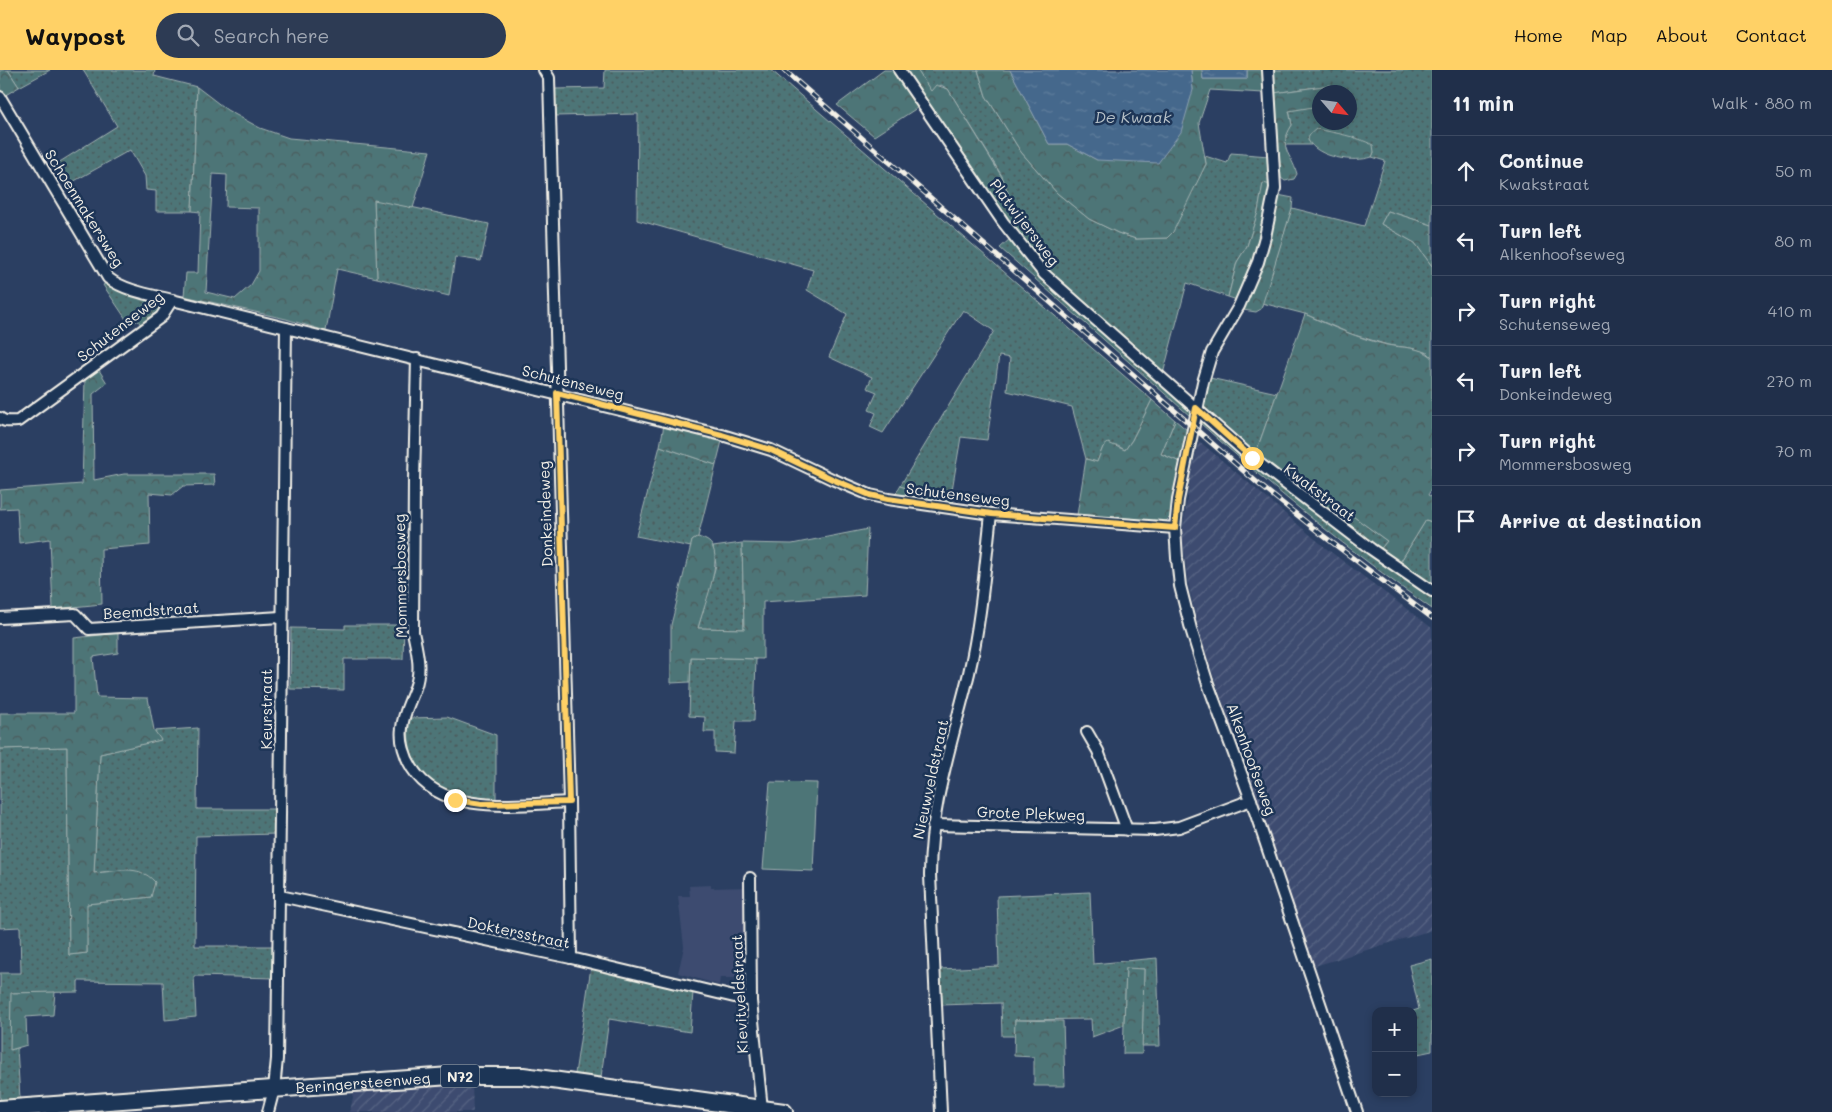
<!DOCTYPE html>
<html lang="en">
<head>
<meta charset="utf-8">
<style>
	body { margin:0; font-family:Mali,sans-serif; background:#2d3b54; color:#f1f3f6 }
	.controls { position:absolute; right:15px; bottom:15px; display:grid; overflow:hidden; border-radius:10px; box-shadow:0 2px 8px #0003 }
	.controls button { width:45px; height:45px; display:grid; place-items:center; padding:0; border:0; border-bottom:1px solid #3d4a62; background:#202f4a; color:#f1f3f6; font:25px sans-serif }
	.compass { position:absolute; left:1312px; top:15px; width:45px; height:45px; border-radius:50%; background:#202f4a; box-shadow:0 2px 8px #0003; rotate:118deg }
	.stop { position:absolute; width:15px; height:15px; margin:-11px; border:4px solid #ffd166; border-radius:50%; background:#fff }
	.stop.end { background:#ffd166; border-color:#fff; box-shadow:0 1px 5px #0008 }
	.list { margin:0; padding:0; list-style:none }
	h2 { display:flex; justify-content:space-between; align-items:center; height:65px; margin:0; padding:0 20px; font-size:21px }
	h2 small { font-size:16px; font-weight:400; color:#a2a9b5 }
	.list li { display:grid; grid-template-columns:32px 1fr auto; gap:15px; align-items:center; box-sizing:border-box; height:70px; padding:0 20px; border-top:1px solid #3d4a62 }
	.list b { display:block; font-size:19px; white-space:nowrap }
	.list p { margin:0; font-size:16px; white-space:nowrap; color:#a2a9b5 }
	.list em { font-size:16px; font-style:normal; color:#a2a9b5 }
	.icon { flex:none; width:28px; height:28px; fill:none; stroke:currentColor; stroke-width:2; stroke-linecap:round; stroke-linejoin:round }
	.map { position:relative; flex:none; width:1432px; height:1042px; overflow:hidden }
	header { display:flex; align-items:center; gap:30px; box-sizing:border-box; height:70px; padding:0 25px; background:#ffd166; color:#111 }
	header strong { font-size:24px }
	nav { display:flex; gap:28px; margin-inline-start:auto; font-size:18px }
	.search { width:350px; height:45px; background:#2d3b54; display:flex; align-items:center; gap:12px; box-sizing:border-box; padding:0 18px; border-radius:28px; color:#a2a9b5; font-size:19px }
	main { display:flex }
	aside { flex:1; background:#202f4a }
	.map>svg:first-child { display:block }
	.built { fill:#3c4b6f }
	.industrial { fill:url(#industrial-furrows) }
	.grass { fill:url(#grass-dots); stroke:#a1b2b0 }
	.forest { fill:url(#forest-crowns); stroke:#a1b2b0; fill-rule:evenodd }
	.garden { fill:#4e7477; stroke:#a1b2b0 }
	.water { fill:url(#water-ripples); stroke:#8b9fb1 }
	.lines { fill:none; stroke-linecap:round; stroke-linejoin:round }
	.minor-casing { stroke:#f4f1e8; stroke-width:14 }
	.primary-casing { stroke:#f4f1e8; stroke-width:20 }
	.minor { stroke:#1d3557; stroke-width:10 }
	.primary { stroke:#1d3557; stroke-width:16 }
	.rail-casing { stroke:#f4f1e8; stroke-width:5 }
	.rail { stroke:#1d3557; stroke-width:3; stroke-dasharray:9; stroke-linecap:butt }
	.route { stroke:#ffd166; stroke-width:6 }
	.labels { text-anchor:middle; dominant-baseline:central; stroke-width:5; stroke-linejoin:round; paint-order:stroke }
	.shield { fill:#1d3557; stroke:#b4b9bc; stroke-width:1 }
	.shield-label { font-size:14px; font-weight:bold; fill:#f4f1e8 }
	.street-label { font-size:15px; fill:#f4f1e8; stroke:#1d3557 }
	.water-label { font-size:16px; font-style:italic; fill:#b7c1c8; stroke:#1d3557 }
</style>
</head>
<body>
<header>
<strong>Waypost</strong>
<div class="search"><svg class="icon" aria-label="search" viewBox="0 0 24 24"><circle cx="10" cy="10" r="6"/><path d="M15 15l6 6"/></svg>Search here</div>
<nav><a>Home</a><a>Map</a><a>About</a><a>Contact</a></nav>
</header>
<main>
<div class="map">
<svg width="1432" height="1042" viewBox="0 0 1432 1042">
	<defs>
		<pattern id="industrial-furrows" width="10" height="10" patternUnits="userSpaceOnUse" patternTransform="scale(1.25)"><rect width="10" height="10" fill="#3c4b6f"/><path d="M-1 1l2-2M0 10L10 0M9 11l2-2" fill="none" stroke="#596584"/></pattern>
		<pattern id="grass-dots" width="8" height="8" patternUnits="userSpaceOnUse" patternTransform="scale(1.25)"><rect width="8" height="8" fill="#4e7477"/><path d="M2 2h.1M6 6h.1" fill="none" stroke="#4b5c5c" stroke-width="1.8" stroke-linecap="round"/></pattern>
		<pattern id="forest-crowns" width="20" height="18" patternUnits="userSpaceOnUse" patternTransform="scale(1.25)"><rect width="20" height="18" fill="#4e7477"/><path d="M2 6a3 3 0 1 1 6 0M12 15a3 3 0 1 1 6 0" fill="none" stroke="#4b5c5c"/></pattern>
		<pattern id="water-ripples" width="26" height="14" patternUnits="userSpaceOnUse" patternTransform="scale(1.25)"><rect width="26" height="14" fill="#45688c"/><path d="M2 4q2-2 4 0t4 0M15 11q2-2 4 0t4 0" fill="none" stroke="#607e9c"/></pattern>
	</defs>
	<rect width="100%" height="100%" fill="#2b3f62"/>
	<filter id="ink" filterUnits="userSpaceOnUse"><feTurbulence type="fractalNoise" baseFrequency=".02" numOctaves="2"/><feDisplacementMap in="SourceGraphic" scale="10" xChannelSelector="R" yChannelSelector="G"/><feConvolveMatrix kernelMatrix="1 2 1 2 8 2 1 2 1" color-interpolation-filters="sRGB"/></filter>
	<g filter="url(#ink)">
		<!-- built -->
		<polygon class="built" points="711,815 711,818 747,817 747,908 720,908 719,915 678,903 684,877 678,826 690,826 689,816"/>
		<!-- industrial -->
		<g class="industrial">
			<polygon points="1199,371 1327,479 1432,558 1432,860 1315,896 1217,616 1200,565 1188,513 1182,464 1190,408"/>
			<polygon points="472,1014 473,1042 350,1042 354,1022"/>
		</g>
		<!-- grass -->
		<g class="grass">
			<polygon points="8,0 50,0 19,17"/>
			<polygon points="83,0 155,0 154,6 197,17 192,141 156,141 156,121 146,120 145,106 130,80 69,114 58,93 117,56"/>
			<polygon points="605,0 771,0 1152,330 1132,370 1125,380 1118,376 1103,377 1097,392 1086,389 1072,337 1007,321 1010,288 999,286 987,370 961,367 952,420 921,423 900,416 994,261 963,240 883,363 870,357 876,343 869,340 877,322 867,318 872,307 829,287 847,244 807,220 813,200 637,150 638,44 555,46 555,19 604,18"/>
			<polygon points="917,0 978,0 986,26 1021,82 1057,123 1089,149 1118,163 1136,169 1167,168 1206,94 1205,86 1227,93 1231,83 1269,86 1271,115 1263,114 1258,142 1247,176 1237,192 1228,227 1187,213 1163,304 1045,199 1031,183 1038,177 1012,134 1002,106 948,19 941,15 931,22"/>
			<polygon points="1273,0 1432,0 1432,155 1388,141 1381,154 1415,173 1432,196 1432,287 1428,283 1411,278 1388,275 1351,264 1305,244 1262,233 1292,138 1364,156 1385,91 1372,87 1374,82 1308,70 1311,75 1285,75 1285,66 1292,55 1289,40 1319,36 1320,52 1350,52 1350,22 1332,22 1330,15 1274,23"/>
			<polygon points="374,129 489,154 481,191 455,187 449,226 377,208"/>
			<polygon points="1011,168 1190,337 1190,346 1000,178"/>
			<polygon points="109,212 155,230 159,236 158,244 142,257 138,250 130,255 103,215"/>
			<polygon points="1210,308 1277,323 1255,385 1205,340 1203,334"/>
			<path d="M 1202,349 L 1367,481 L 1432,527 L 1432,539 C 1351,482 1273,419 1200,353 Z"/>
			<polygon points="1175,350 1187,360 1180,392 1161,384"/>
			<polygon points="660,376 716,395 698,467 692,471 691,477 636,466"/>
			<polygon points="1320,422 1387,471 1379,481 1311,430"/>
			<polygon points="1426,450 1432,452 1432,517 1399,494"/>
			<polygon points="742,473 744,559 698,558 716,495 713,477"/>
			<polygon points="345,555 404,555 403,589 344,589 344,620 290,619 291,558 345,559"/>
			<polygon points="691,587 756,589 754,651 736,651 734,683 715,682 715,662 704,662 705,647 689,646"/>
			<path d="M 447,647 L 496,665 L 496,730 C 484,729 470,729 457,726 C 421,717 403,682 410,648 Z"/>
			<polygon points="198,658 197,739 276,739 277,764 196,766 195,876 275,876 275,908 194,906 196,947 165,950 163,912 78,911 78,922 12,923 11,980 17,977 20,1029 0,1030 0,903 21,903 20,857 0,858 0,679 67,677 69,885 87,883 86,834 151,827 129,799 94,803 100,684 160,670 154,661"/>
			<polygon points="1090,822 1093,894 1157,888 1160,976 1142,976 1144,899 1126,899 1124,955 1092,967 1091,949 1015,950 1015,966 1002,966 1001,933 941,935 940,899 999,896 997,826"/>
			<polygon points="1432,889 1432,981 1413,985 1413,941 1419,939 1409,895"/>
			<polygon points="591,897 693,922 690,962 609,949 601,1007 575,1004"/>
		</g>
		<!-- forest -->
		<g class="forest">
			<polygon points="0,0 8,0 19,17 4,26 0,19"/>
			<polygon points="884,0 894,0 920,36 874,66 837,35"/>
			<polygon points="906,0 917,0 931,21 936,15 948,19 1002,107 1012,134 1038,178 1031,183"/>
			<polygon points="978,0 1010,0 1049,74 1067,74 1097,90 1193,20 1191,0 1202,0 1203,9 1247,9 1247,0 1263,0 1264,23 1210,20 1199,53 1206,94 1173,162 1167,168 1136,169 1118,163 1089,149 1057,123 1021,82 986,26"/>
			<path d="M 1331,15 L 1332,22 L 1320,22 L 1319,36 L 1289,41 L 1292,55 C 1277,79 1291,82 1297,104 L 1294,109 L 1285,111 L 1281,108 L 1274,23 Z"/>
			<path d="M 197,17 L 227,40 L 260,58 L 289,68 L 430,81 L 413,138 L 374,130 L 377,208 L 337,199 L 326,261 L 286,249 L 184,226 L 186,203 L 198,203 L 200,142 L 192,141 ZM 213,104 L 227,105 L 226,137 L 259,138 L 259,201 L 251,215 L 235,229 L 206,222 Z"/>
			<path d="M 1316,59 C 1336,63 1355,66 1373,75 L 1374,82 L 1372,87 C 1354,93 1318,88 1308,70 L 1309,65 Z"/>
			<polygon points="1263,113 1271,115 1264,155 1254,190 1237,230 1228,227 1237,192 1247,176 1258,142"/>
			<polygon points="1278,125 1293,128 1292,138 1261,239 1256,242 1243,240"/>
			<polygon points="1388,141 1432,155 1432,196 1415,173 1381,154"/>
			<path d="M 1305,244 C 1332,257 1358,268 1387,275 C 1402,278 1419,276 1432,287 L 1432,418 L 1428,425 L 1432,427 L 1432,452 L 1426,450 L 1399,494 L 1379,481 L 1387,471 L 1320,422 L 1311,430 L 1255,385 Z"/>
			<polygon points="99,300 107,313 93,324 94,410 124,404 214,404 215,415 183,416 172,425 149,423 150,475 101,479 102,534 53,539 50,469 19,473 17,438 0,439 0,420 82,414 85,310"/>
			<polygon points="1152,330 1175,350 1161,384 1180,392 1170,447 1166,451 1139,451 1077,445 1086,389 1097,392 1103,377 1108,373 1125,380 1132,370"/>
			<polygon points="664,355 722,371 716,395 660,376"/>
			<polygon points="900,416 921,423 952,420 954,435 894,427"/>
			<path d="M 868,459 L 865,525 L 763,532 L 763,589 L 691,587 L 690,612 L 671,613 L 671,555 L 692,471 L 698,467 C 704,469 711,471 713,478 C 721,495 703,539 698,558 L 744,559 L 742,473 L 792,474 Z"/>
			<path d="M 118,563 L 118,583 L 93,587 L 97,627 L 148,628 L 154,660 L 161,670 L 100,684 L 94,803 C 116,802 138,793 155,812 L 151,827 L 87,834 L 87,883 L 69,885 L 67,677 L 0,679 L 0,643 L 74,643 L 74,568 Z"/>
			<polygon points="1126,898 1144,899 1142,984 1123,984"/>
			<polygon points="55,922 53,945 26,947 27,975 10,980 11,923"/>
			<polygon points="1015,950 1063,951 1065,1016 1034,1016 1034,987 1014,986"/>
		</g>
		<!-- garden -->
		<polygon class="garden" points="770,712 817,713 813,801 763,799"/>
		<!-- water -->
		<g class="water">
			<polygon points="1010,0 1191,0 1193,20 1181,62 1158,93 1097,90 1067,74 1049,74"/>
			<polygon points="1202,0 1247,0 1247,9 1203,9"/>
		</g>
		<g class="lines">
			<!-- minor casing -->
			<g class="minor-casing">
				<g id="minor">
					<polyline points="544,0 549,8 569,732 571,888"/>
					<polyline points="899,0 1003,152 1044,204 1252,388 1371,479 1432,521"/>
					<polyline points="1268,0 1275,118 1265,167 1258,192 1239,236 1212,282 1203,312 1178,430 1175,458 1177,488 1180,516 1191,559 1207,611 1251,730 1357,1042"/>
					<path d="M 0,27 L 108,208 C 125,221 152,225 172,230 L 722,365 L 771,380 L 832,409 L 870,425 L 888,429 L 991,444 L 1175,458"/>
					<path d="M 417,289 L 414,411 L 413,562 C 417,581 422,599 415,618 C 410,632 403,644 402,658 C 400,671 405,687 412,698 C 443,747 519,734 569,732"/>
					<path d="M 0,348 C 5,353 12,351 18,351 L 161,247 L 172,230"/>
					<polyline points="0,548 75,544 89,559 281,547"/>
					<polyline points="1087,662 1098,681 1127,760"/>
					<polyline points="933,755 1155,760 1179,757 1251,730"/>
					<polyline points="750,808 751,931 762,1039"/>
					<polyline points="280,826 571,888 751,931"/>
					<polyline points="268,1042 274,1019 277,989 286,258"/>
					<path d="M 941,1042 L 930,805 C 930,736 953,669 969,603 C 981,551 985,497 991,444"/>
				</g>
			</g>
			<!-- primary casing -->
			<g class="primary-casing">
				<g id="primary">
					<path id="s1" d="M 0,1039 L 450,1006 L 523,1006 L 784,1042"/>
				</g>
			</g>
			<!-- minor -->
			<use href="#minor" class="minor"/>
			<!-- primary -->
			<use href="#primary" class="primary"/>
			<!-- rail casing -->
			<g class="rail-casing">
				<polyline id="rail" points="784,0 1261,416 1321,464 1432,548"/>
			</g>
			<!-- rail -->
			<use href="#rail" class="rail"/>
		</g>
	</g>
	<g class="lines" filter="url(#ink)">
		<!-- route -->
		<polyline class="route" points="455,730 482,734 569,732 557,323 722,365 771,380 832,409 870,425 888,429 992,444 1175,458 1178,430 1196,338 1252,388"/>
	</g>
	<g class="labels">
		<!-- shield labels -->
		<rect class="shield" x="441" y="994.5" width="38" height="23" rx="4"/>
		<g class="shield-label">
			<text x="460" y="1006">N72</text>
		</g>
		<!-- street labels -->
		<g class="street-label">
			<text transform="translate(85 138) rotate(58)">Schoenmakersweg</text>
			<text transform="translate(1025 152) rotate(53)">Platwijersweg</text>
			<text transform="translate(120 256) rotate(-38)">Schutenseweg</text>
			<text transform="translate(573 312) rotate(14)">Schutenseweg</text>
			<text transform="translate(1320 422) rotate(37)">Kwakstraat</text>
			<text transform="translate(958 424) rotate(7)">Schutenseweg</text>
			<text transform="translate(545 444) rotate(-92)">Donkeindeweg</text>
			<text transform="translate(400 506) rotate(-91)">Mommersbosweg</text>
			<text transform="translate(151 540) rotate(-4)">Beemdstraat</text>
			<text transform="translate(266 639) rotate(-90)">Keurstraat</text>
			<text transform="translate(1252 689) rotate(70)">Alkenhoofseweg</text>
			<text transform="translate(930 709) rotate(-78)">Nieuwveldstraat</text>
			<text transform="translate(1031 743) rotate(2)">Grote Plekweg</text>
			<text transform="translate(519 862) rotate(12)">Doktersstraat</text>
			<text transform="translate(739 924) rotate(-93)">Kievitveldstraat</text>
			<text stroke="none"><textPath href="#s1" startOffset="364">Beringersteenweg</textPath></text>
		</g>
		<!-- water labels -->
		<g class="water-label">
			<text x="1133" y="46">De Kwaak</text>
		</g>
	</g>
</svg>
<div class="controls">
<button>+</button>
<button>−</button>
</div>
<svg class="compass" viewBox="-18 -18 36 36"><path d="M0-13l5 13h-10z" fill="#e53935"/><path d="M0 13l5-13h-10z" fill="#a2a9b5"/></svg>
<div class="stop" style="left:1252px;top:388px"></div>
<div class="stop end" style="left:455px;top:730px"></div>
</div>
<aside>
<h2>11 min<small>Walk · 880 m</small></h2>
<ul class="list">
<li><svg class="icon" aria-label="ahead" viewBox="0 0 24 24"><path d="M12 20V5M6 11l6-6 6 6"/></svg><div><b>Continue</b><p>Kwakstraat</p></div><em>50 m</em></li>
<li><svg class="icon" aria-label="left" viewBox="0 0 24 24"><path d="M17 20v-9H6M10 6l-5 5 5 5"/></svg><div><b>Turn left</b><p>Alkenhoofseweg</p></div><em>80 m</em></li>
<li><svg class="icon" aria-label="right" viewBox="0 0 24 24"><path d="M7 20v-9h11M14 6l5 5-5 5"/></svg><div><b>Turn right</b><p>Schutenseweg</p></div><em>410 m</em></li>
<li><svg class="icon" aria-label="left" viewBox="0 0 24 24"><path d="M17 20v-9H6M10 6l-5 5 5 5"/></svg><div><b>Turn left</b><p>Donkeindeweg</p></div><em>270 m</em></li>
<li><svg class="icon" aria-label="right" viewBox="0 0 24 24"><path d="M7 20v-9h11M14 6l5 5-5 5"/></svg><div><b>Turn right</b><p>Mommersbosweg</p></div><em>70 m</em></li>
<li><svg class="icon" aria-label="arrive" viewBox="0 0 24 24"><path d="M6 21V4h12l-3 4 3 4H6"/></svg><div><b>Arrive at destination</b></div></li>
</ul>
</aside>
</main>
</body>
</html>
